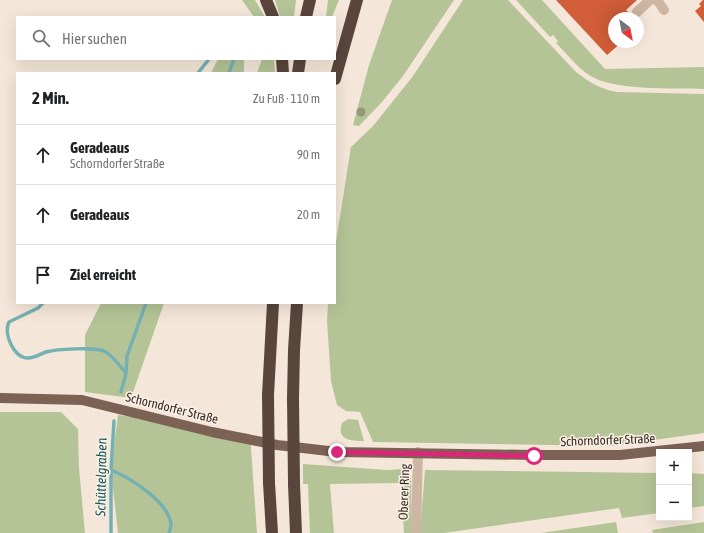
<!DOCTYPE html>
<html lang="de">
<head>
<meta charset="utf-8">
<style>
	body { margin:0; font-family:"Asap Condensed",sans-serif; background:#f2f2f2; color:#202124 }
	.controls { position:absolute; right:12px; bottom:12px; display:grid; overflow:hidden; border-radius:0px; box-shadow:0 4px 16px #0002 }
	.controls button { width:36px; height:36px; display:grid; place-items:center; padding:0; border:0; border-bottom:1px solid #e0e0e0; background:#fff; color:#202124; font:20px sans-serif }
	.compass { position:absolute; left:608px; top:12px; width:36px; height:36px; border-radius:50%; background:#fff; box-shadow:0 4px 16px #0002; rotate:148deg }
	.stop { position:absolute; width:12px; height:12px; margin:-9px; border:3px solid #db2777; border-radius:50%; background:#fff }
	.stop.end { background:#db2777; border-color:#fff; box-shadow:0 1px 4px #0008 }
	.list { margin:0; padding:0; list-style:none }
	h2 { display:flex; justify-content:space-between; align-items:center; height:52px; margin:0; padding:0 16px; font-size:17px }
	h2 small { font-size:13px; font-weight:400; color:#757577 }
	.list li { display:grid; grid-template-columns:26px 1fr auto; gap:12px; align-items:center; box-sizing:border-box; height:60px; padding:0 16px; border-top:1px solid #e0e0e0 }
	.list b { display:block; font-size:15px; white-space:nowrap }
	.list p { margin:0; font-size:13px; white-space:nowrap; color:#757577 }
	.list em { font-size:13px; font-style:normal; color:#757577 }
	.icon { flex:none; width:22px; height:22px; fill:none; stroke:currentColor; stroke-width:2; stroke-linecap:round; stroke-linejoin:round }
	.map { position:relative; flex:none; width:704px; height:533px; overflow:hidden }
	.search { position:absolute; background:#fff; box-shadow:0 4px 16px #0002; left:16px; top:16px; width:320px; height:44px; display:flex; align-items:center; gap:10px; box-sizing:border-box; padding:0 14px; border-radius:0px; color:#757577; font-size:15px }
	.panel { position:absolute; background:#fff; box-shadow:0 4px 16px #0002; left:16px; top:72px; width:320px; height:232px; border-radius:0px }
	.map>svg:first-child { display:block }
	.green { fill:#b5c497 }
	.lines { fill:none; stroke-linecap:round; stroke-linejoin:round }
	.stream { stroke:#75b1b3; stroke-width:3.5 }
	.building { fill:#d15d39 }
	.minor { stroke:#cdb6a3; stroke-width:10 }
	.major { stroke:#7b6255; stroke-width:10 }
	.highway { stroke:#59453c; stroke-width:12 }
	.highway-bridge { stroke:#59453c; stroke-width:12 }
	.tree { fill:#949877 }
	.route { stroke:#db2777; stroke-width:5 }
	.labels { text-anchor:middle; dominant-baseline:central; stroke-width:3; stroke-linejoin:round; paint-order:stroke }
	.street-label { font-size:13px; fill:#372b26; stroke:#fbf1e5 }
	.water-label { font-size:14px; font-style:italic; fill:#18585c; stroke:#fbf1e5 }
</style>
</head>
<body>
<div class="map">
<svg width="704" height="533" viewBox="0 0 704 533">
	<rect width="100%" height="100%" fill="#f4e7d9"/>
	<!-- green -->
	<g class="green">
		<polygon points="242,0 255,0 265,17 254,17"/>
		<polygon points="275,0 296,0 294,17 280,17"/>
		<polygon points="328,0 339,0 332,17 326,17"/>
		<polygon points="392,0 454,0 403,76 382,102 359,126 353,125 369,65"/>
		<path d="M 463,0 L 508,0 L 576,72 C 589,82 600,89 617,92 L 704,94 L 704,433 L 611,446 L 373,442 L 360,412 L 346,411 L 337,405 L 331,381 L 327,321 L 328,303 L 335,303 L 335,248 L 351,147 L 373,126 L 413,76 Z"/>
		<path d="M 516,0 L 542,0 L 605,69 L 704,67 L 704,89 C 675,88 612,91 589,75 C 577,67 567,54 556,43 L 558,41 L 553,35 L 550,37 Z"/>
		<polygon points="218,59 244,59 244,73 211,73"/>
		<polygon points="262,59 274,59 275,73 257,73"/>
		<polygon points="101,303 164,303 131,398 85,392 85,335"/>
		<polygon points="0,412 61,412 78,429 79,468 85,533 0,533"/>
		<polygon points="118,415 250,434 257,533 118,533 111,470"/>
		<path d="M 348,419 L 358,420 L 364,441 C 351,441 336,440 342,423 Z"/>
		<polygon points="303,464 387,470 404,469 409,472 411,477 412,533 404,533 401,483 330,484 334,533 310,533 308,484 303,484"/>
		<polygon points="425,470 659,473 659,513 622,518 619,508 444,533 420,533"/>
		<polygon points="689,473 704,474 704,506 689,508"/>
		<polygon points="616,522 618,533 541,533"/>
		<polygon points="704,522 704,533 653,533 652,530"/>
	</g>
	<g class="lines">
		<!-- stream -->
		<g class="stream">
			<polyline points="198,73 209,59"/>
			<polyline points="229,73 234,59"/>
			<path d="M 43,303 L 38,308 L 9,322 C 3,334 14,358 28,358 C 35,358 40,354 46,352 C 57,349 93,347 104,351 C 112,355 120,366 126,373"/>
			<polyline points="121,392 126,373 127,356 146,303"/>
			<path d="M 111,470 C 130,478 168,501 171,524 C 171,527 170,530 169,533"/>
			<polyline points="111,533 111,470 114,421"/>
		</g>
	</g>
	<!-- building -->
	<g class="building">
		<polygon points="556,0 637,0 626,10 634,18 614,18 614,42 622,42 607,55"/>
		<polygon points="703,0 704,0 704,22 695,11 701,6 699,4"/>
	</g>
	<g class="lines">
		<!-- minor -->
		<g class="minor">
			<polyline points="657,0 664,10"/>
			<polyline points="637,12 650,0"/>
			<polyline points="416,533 418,452"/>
		</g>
		<!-- major -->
		<polyline class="major" points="0,398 82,400 212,432 277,445 337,452 534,455 620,455 704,446"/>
		<!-- highway -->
		<g class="highway">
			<polyline points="266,0 273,17"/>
			<polyline points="306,17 310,0"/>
			<polyline points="282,59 283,73"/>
			<polyline points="298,73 300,59"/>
			<polyline points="335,79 357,0"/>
			<polyline points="268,395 273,303"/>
			<polyline points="293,398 294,350 297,303"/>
			<polyline points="269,483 272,533"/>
			<polyline points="294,484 296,533"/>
		</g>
		<!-- highway-bridge -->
		<g class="highway-bridge">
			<polyline points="268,395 269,483"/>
			<polyline points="293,398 294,484"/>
		</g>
	</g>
	<!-- trees -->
	<circle class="tree" cx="361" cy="112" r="4.5"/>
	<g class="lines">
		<!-- route -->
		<polyline class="route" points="337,452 534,456"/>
	</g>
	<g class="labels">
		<!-- street labels -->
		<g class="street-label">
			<text transform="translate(172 408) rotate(14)">Schorndorfer Straße</text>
			<text transform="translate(608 440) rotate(-2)">Schorndorfer Straße</text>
			<text transform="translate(404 492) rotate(-88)">Oberer Ring</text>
		</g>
		<!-- water labels -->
		<g class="water-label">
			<text transform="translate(101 477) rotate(-89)">Schüttelgraben</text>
		</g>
	</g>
</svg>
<div class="controls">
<button>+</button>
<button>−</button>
</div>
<svg class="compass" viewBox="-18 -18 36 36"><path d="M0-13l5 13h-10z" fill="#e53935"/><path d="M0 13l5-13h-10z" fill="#757577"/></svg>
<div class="stop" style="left:534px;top:456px"></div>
<div class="stop end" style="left:337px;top:452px"></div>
<div class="search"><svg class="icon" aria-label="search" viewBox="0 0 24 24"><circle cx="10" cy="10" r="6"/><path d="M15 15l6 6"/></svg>Hier suchen</div>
<section class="panel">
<h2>2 Min.<small>Zu Fuß · 110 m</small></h2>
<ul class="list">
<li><svg class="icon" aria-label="ahead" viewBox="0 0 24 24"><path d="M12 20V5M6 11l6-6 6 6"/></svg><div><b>Geradeaus</b><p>Schorndorfer Straße</p></div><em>90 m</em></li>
<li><svg class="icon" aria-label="ahead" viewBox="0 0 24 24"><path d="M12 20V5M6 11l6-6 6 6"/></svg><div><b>Geradeaus</b></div><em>20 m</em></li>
<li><svg class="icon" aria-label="arrive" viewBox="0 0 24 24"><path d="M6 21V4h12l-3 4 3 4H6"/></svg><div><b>Ziel erreicht</b></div></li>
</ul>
</section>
</div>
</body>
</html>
